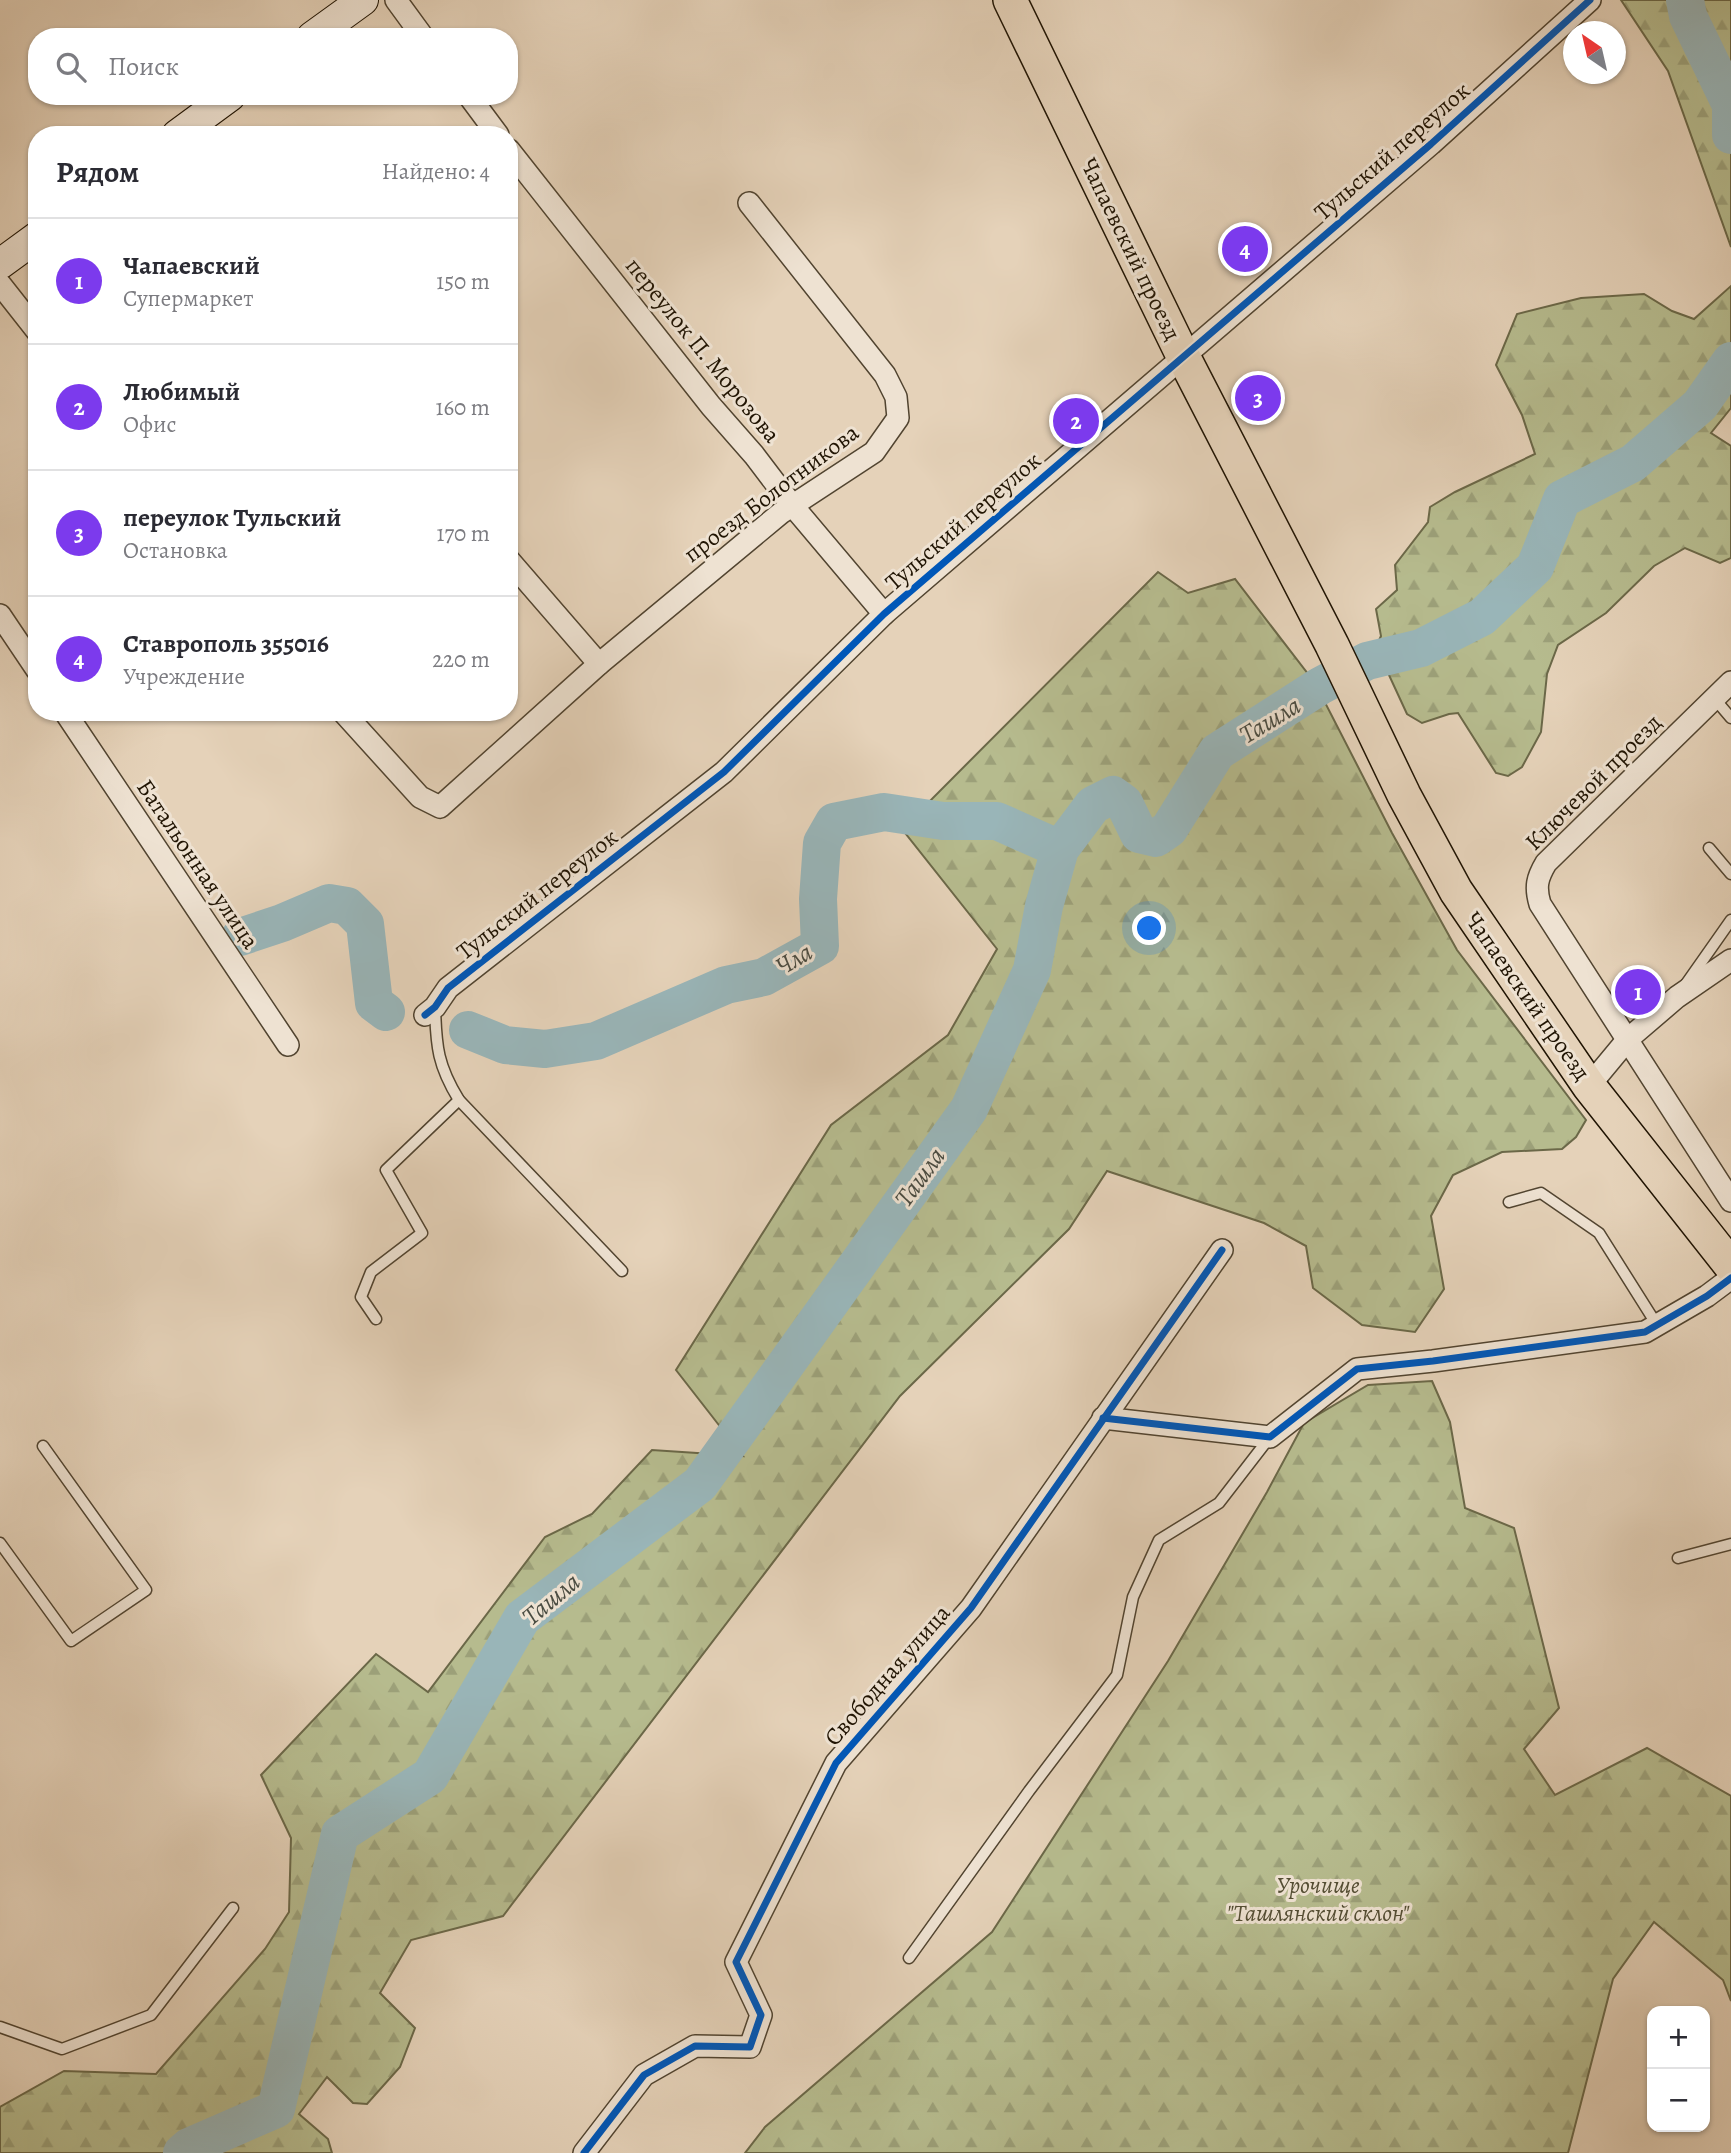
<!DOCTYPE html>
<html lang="ru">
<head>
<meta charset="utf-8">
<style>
	body { margin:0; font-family:Alegreya,serif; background:#f2f2f3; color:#2b2b33 }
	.controls { position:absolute; right:21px; bottom:21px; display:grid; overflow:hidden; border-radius:14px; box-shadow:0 2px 5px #0004 }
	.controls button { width:63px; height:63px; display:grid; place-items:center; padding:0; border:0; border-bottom:2px solid #e1e1e2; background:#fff; color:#2b2b33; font:35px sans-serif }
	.compass { position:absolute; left:1563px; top:21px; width:63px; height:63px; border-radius:50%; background:#fff; box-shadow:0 2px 5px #0004; rotate:326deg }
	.you { position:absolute; left:1150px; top:929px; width:24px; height:24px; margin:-18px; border:5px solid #fff; border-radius:50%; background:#1a73e8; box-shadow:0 0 0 10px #1a73e833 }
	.badge { display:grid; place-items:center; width:46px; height:46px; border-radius:50%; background:#7c3aed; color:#fff; font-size:23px; font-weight:700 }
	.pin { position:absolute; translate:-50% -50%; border:4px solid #fff; box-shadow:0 2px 7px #0006 }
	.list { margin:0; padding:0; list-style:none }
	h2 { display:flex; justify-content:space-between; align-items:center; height:91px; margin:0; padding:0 28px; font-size:30px }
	h2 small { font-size:23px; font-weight:400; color:#7c7c81 }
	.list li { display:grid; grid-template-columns:46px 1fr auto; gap:21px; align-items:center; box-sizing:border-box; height:126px; padding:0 28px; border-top:2px solid #e1e1e2 }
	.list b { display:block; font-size:26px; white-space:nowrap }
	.list p { margin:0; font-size:23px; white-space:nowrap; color:#7c7c81 }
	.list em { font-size:23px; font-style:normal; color:#7c7c81 }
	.icon { flex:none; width:38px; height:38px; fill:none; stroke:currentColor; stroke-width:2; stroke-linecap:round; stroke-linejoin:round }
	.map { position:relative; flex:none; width:1731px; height:2153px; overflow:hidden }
	.search { position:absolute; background:#fff; box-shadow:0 2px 5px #0004; left:28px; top:28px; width:490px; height:77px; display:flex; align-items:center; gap:18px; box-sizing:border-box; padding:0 24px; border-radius:28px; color:#7c7c81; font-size:26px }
	.panel { position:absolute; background:#fff; box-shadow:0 2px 5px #0004; left:28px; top:126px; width:490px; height:595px; border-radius:28px }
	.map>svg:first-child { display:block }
	.forest { fill:url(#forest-firs); stroke:#6b6848; stroke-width:2 }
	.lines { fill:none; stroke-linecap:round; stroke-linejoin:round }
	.river { stroke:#99b5b8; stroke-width:38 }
	.lane-casing { stroke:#514430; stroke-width:13 }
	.street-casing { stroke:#514430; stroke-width:24 }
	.secondary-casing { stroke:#201403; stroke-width:32 }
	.primary-casing { stroke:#201403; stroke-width:36 }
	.lane { stroke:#eee2d2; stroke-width:10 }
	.street { stroke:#eee2d2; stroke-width:21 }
	.secondary { stroke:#eee2d2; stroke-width:30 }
	.primary { stroke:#e5d2b9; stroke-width:33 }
	.cycleway-casing { stroke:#eee2d2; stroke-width:11 }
	.cycleway { stroke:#0057b8; stroke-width:7 }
	.labels { text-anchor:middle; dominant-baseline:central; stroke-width:6; stroke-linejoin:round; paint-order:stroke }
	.street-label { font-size:24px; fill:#201403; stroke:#eee2d2 }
	.park-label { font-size:24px; font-style:italic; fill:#544e34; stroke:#eee2d2 }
	.water-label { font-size:26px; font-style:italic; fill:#4a4c42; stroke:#eee2d2 }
</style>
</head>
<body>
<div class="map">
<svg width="1731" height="2153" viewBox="0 0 1731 2153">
	<defs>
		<pattern id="forest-firs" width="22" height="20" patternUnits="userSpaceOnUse" patternTransform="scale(1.75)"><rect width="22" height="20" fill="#b6bb8e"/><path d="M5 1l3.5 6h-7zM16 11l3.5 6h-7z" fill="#9ca079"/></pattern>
	</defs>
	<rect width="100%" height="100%" fill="#e5d2b9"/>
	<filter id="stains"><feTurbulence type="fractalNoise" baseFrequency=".00286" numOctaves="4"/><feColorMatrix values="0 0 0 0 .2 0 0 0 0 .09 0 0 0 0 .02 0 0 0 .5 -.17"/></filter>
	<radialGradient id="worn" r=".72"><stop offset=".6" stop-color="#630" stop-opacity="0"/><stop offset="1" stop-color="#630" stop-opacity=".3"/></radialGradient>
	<!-- forest -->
	<g class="forest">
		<polygon points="1621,0 1731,0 1731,247 1668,71"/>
		<polygon points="1731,286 1731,408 1711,433 1731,446 1731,558 1720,563 1685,548 1654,566 1606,613 1558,645 1547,674 1541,732 1522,767 1508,776 1496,773 1458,713 1449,714 1422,723 1407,714 1376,647 1381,636 1376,609 1397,590 1395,565 1428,522 1430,507 1455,492 1535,454 1522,415 1496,365 1517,314 1581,298 1644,294 1672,311 1694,319"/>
		<polygon points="1158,572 1188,593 1235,579 1315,683 1392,833 1457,950 1586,1120 1576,1137 1562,1149 1502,1152 1453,1175 1431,1216 1444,1289 1415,1332 1362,1325 1313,1288 1306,1246 1264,1223 1107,1171 1069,1229 900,1396 503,1916 411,1940 380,1993 415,2028 400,2067 367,2104 353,2103 327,2077 299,2114 328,2139 332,2153 0,2153 0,2107 64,2071 156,2074 265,1949 289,1912 291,1838 261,1775 376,1654 428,1692 545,1537 592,1514 652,1450 743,1456 676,1370 831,1125 948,1035 997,949 902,829"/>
		<polygon points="1432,1381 1450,1422 1465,1508 1514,1528 1559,1708 1524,1749 1555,1795 1647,1748 1731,1796 1731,2001 1723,1980 1654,1922 1613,1979 1568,2153 745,2153 765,2127 992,1932 1168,1661 1267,1492 1304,1423 1368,1385"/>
	</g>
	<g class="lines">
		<!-- river -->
		<g class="river">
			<polyline points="1685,0 1688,16 1731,105 1731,135"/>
			<polyline points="240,937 282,923 329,903 347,906 365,924 374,1003 386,1012"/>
			<polyline points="468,1030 505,1045 545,1049 596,1041 726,985 764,977 820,946 818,899 822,843 834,822 884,812 943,821 997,821 1060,849"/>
			<polyline points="182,2153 189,2147 276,2109 340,1834 430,1776 522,1618 700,1484 969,1109 1032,970 1044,906 1060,849 1093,805 1113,795 1124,803 1139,834 1156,838 1169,829 1217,752 1320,686 1367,661 1421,648 1482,617 1535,567 1562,499 1633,463 1700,405 1731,361"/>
		</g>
		<!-- lane casing -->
		<g class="lane-casing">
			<g id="lane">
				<polyline points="1714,698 1731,718"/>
				<polyline points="1709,848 1731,874"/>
				<polyline points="1686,984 1731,920"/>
				<path d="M 435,1007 C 436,1047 438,1066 459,1100 L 622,1271"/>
				<polyline points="1509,1202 1541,1193 1599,1233 1657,1325"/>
				<polyline points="376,1319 361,1297 371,1272 422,1233 386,1170 459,1100"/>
				<polyline points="0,1543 71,1641 146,1590 43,1446"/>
				<polyline points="1678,1558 1731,1544"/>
				<polyline points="909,1958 1029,1791 1117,1675 1133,1597 1159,1540 1219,1503 1270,1437"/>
				<polyline points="0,2027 62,2049 151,2015 233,1908"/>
			</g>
		</g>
		<!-- street casing -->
		<g class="street-casing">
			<g id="street">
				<polyline points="396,0 423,37"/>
				<polyline points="469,96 498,135"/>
				<polyline points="509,150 711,406 754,455 792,505 884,614"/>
				<polyline points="0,284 37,331"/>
				<polyline points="509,560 599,664"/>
				<polyline points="0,615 37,670"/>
				<path d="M 1731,682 L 1546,863 C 1537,878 1535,887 1540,904 L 1731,1201"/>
				<polyline points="65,712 288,1045"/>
				<polyline points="343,712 420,797 440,807 599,664 781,513 874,452 898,418 896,397 885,375 749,203"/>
				<polyline points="425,1015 435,1007 448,988 724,772 884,614 1431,144 1590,0"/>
				<polyline points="1589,1086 1628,1039 1677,997 1731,960"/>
				<polyline points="1103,1418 1270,1437 1357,1369 1433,1361 1645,1332 1707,1296 1731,1278"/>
				<polyline points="584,2153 644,2075 695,2046 750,2047 761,2015 736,1962 836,1763 971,1608 1222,1250"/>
			</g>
		</g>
		<!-- secondary casing -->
		<g class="secondary-casing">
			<g id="secondary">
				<polyline points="312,37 363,0"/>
				<polyline points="177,135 230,96"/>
				<polyline points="0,264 37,237"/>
			</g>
		</g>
		<!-- primary casing -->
		<g class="primary-casing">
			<polyline id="primary" points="1010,0 1183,356 1332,645 1404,795 1456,891 1589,1086 1731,1266"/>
		</g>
		<!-- lane -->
		<use href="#lane" class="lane"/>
		<!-- street -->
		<use href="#street" class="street"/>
		<!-- secondary -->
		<use href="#secondary" class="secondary"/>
		<!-- primary -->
		<use href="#primary" class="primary"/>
		<!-- cycleway casing -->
		<g class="cycleway-casing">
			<g id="cycleway">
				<polyline points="425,1015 435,1007 448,988 724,772 884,614 1431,144 1590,0"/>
				<polyline points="1103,1418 1270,1437 1357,1369 1433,1361 1645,1332 1707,1296 1731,1278"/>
				<polyline points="584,2153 644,2075 695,2046 750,2047 761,2015 736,1962 836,1763 971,1608 1222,1250"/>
			</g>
		</g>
		<!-- cycleway -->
		<use href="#cycleway" class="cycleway"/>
	</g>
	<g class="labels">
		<!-- street labels -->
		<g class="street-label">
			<text transform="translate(1392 151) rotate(-41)">Тульский переулок</text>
			<text transform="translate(1131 249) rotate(64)">Чапаевский проезд</text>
			<text transform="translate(703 350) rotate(51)">переулок П. Морозова</text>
			<text transform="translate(771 493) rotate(-37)">проезд Болотникова</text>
			<text transform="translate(963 521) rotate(-41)">Тульский переулок</text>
			<text transform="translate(1593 782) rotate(-45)">Ключевой проезд</text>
			<text transform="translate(198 864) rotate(56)">Батальонная улица</text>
			<text transform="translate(537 894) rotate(-38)">Тульский переулок</text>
			<text transform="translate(1528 996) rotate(55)">Чапаевский проезд</text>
			<text transform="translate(887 1675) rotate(-49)">Свободная улица</text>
		</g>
		<!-- park labels -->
		<g class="park-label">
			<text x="1318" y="1885">Урочище<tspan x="1318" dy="28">"Ташлянский склон"</tspan></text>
		</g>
		<!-- water labels -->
		<g class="water-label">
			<text transform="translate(1270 720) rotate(-31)">Ташла</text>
			<text transform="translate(794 959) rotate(-31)">Чла</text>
			<text transform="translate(920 1177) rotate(-54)">Ташла</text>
			<text transform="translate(551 1599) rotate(-40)">Ташла</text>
		</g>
	</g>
	<rect width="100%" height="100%" filter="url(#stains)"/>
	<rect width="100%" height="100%" fill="url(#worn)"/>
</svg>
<div class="controls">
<button>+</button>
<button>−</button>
</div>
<svg class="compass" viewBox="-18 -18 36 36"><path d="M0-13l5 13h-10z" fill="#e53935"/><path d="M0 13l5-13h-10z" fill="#7c7c81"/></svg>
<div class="you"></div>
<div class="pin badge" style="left:1638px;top:992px">1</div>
<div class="pin badge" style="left:1076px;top:421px">2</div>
<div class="pin badge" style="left:1258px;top:398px">3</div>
<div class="pin badge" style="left:1245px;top:249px">4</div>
<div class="search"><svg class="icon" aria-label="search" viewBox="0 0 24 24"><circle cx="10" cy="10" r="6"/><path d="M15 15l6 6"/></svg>Поиск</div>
<section class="panel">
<h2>Рядом<small>Найдено: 4</small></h2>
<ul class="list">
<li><span class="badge">1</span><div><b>Чапаевский</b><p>Супермаркет</p></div><em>150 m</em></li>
<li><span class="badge">2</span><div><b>Любимый</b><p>Офис</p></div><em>160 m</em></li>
<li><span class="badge">3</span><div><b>переулок Тульский</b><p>Остановка</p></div><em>170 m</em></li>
<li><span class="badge">4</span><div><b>Ставрополь 355016</b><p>Учреждение</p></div><em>220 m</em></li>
</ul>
</section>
</div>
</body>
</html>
